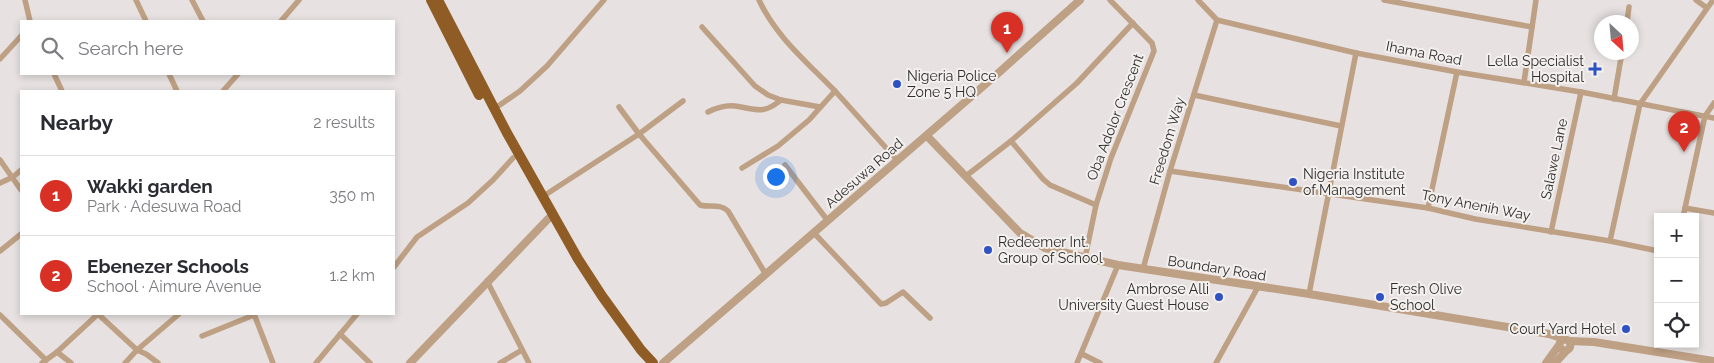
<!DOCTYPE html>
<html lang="en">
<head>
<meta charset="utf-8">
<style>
	body { margin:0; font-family:Raleway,sans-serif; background:#f7f7f7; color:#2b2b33 }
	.controls { position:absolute; right:15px; bottom:15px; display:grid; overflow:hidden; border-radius:0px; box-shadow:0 2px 8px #0003 }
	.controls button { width:45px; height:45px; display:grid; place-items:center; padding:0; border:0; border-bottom:1px solid #e1e1e2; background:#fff; color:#2b2b33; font:25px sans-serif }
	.compass { position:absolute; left:1594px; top:15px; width:45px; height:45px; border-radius:50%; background:#fff; box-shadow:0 2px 8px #0003; rotate:154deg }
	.you { position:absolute; left:775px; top:176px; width:18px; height:18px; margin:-12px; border:4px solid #fff; border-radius:50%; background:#1a73e8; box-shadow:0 0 0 8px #1a73e833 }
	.badge { display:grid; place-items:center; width:32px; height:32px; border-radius:50%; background:#d93025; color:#fff; font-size:16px; font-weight:700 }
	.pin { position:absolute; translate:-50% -41px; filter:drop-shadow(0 1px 2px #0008) }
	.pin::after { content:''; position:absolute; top:26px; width:18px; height:15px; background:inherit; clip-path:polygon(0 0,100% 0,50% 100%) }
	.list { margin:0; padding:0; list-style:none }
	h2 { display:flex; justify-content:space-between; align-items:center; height:65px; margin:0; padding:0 20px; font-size:21px }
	h2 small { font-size:16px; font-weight:400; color:#7c7c81 }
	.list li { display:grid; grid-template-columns:32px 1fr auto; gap:15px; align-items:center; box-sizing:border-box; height:80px; padding:0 20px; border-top:1px solid #e1e1e2 }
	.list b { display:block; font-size:19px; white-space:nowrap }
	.list p { margin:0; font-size:16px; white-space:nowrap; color:#7c7c81 }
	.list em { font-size:16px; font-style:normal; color:#7c7c81 }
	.icon { flex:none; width:28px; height:28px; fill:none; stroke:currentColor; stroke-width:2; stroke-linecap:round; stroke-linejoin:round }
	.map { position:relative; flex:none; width:1714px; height:363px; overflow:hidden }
	.search { position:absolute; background:#fff; box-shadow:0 2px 8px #0003; left:20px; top:20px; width:375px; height:55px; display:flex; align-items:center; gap:12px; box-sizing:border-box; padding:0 18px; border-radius:0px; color:#7c7c81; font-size:19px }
	.panel { position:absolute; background:#fff; box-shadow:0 2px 8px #0003; left:20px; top:90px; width:375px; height:225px; border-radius:0px }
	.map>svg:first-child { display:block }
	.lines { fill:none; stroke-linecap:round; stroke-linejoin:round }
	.minor { stroke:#bea084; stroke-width:5.5 }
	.tertiary { stroke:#bea084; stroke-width:8 }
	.trunk { stroke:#905c25; stroke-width:10 }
	.poi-dot { fill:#2e52c2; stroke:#f4f0ee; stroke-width:2 }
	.labels { text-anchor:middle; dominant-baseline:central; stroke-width:4; stroke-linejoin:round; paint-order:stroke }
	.street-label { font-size:14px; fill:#2e2c2c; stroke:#f4f0ee }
	.poi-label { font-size:14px; fill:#2e2c2c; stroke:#f4f0ee; text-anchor:start }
</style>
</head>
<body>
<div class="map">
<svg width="1714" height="363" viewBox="0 0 1714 363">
	<rect width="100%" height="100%" fill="#e7e2e1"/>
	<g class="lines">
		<!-- minor -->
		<g class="minor">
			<polyline points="25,0 30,21"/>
			<polyline points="136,0 146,21"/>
			<polyline points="192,0 203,21"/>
			<path d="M 759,0 C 776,37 808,63 835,91 C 856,114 876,137 897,160"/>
			<polyline points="1198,0 1217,20 1356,53 1457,72 1581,92 1714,118"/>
			<polyline points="1384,0 1532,27"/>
			<polyline points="1696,0 1707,8"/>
			<polyline points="281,21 299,0"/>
			<polyline points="1627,22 1629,7"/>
			<polyline points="702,27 755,86 768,95 781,100 820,107"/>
			<polyline points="0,59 21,36"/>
			<polyline points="54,74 62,91"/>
			<polyline points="169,74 177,91"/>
			<polyline points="1524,82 1536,0"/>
			<polyline points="223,91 238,74"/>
			<polyline points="1194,95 1341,126"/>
			<polyline points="1614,99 1622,52"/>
			<path d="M 619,107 L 639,134 L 700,205 C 710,208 719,203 728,211 L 765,273"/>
			<polyline points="494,109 520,91 547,66 604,0"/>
			<path d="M 708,112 C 716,108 726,105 735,106 C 756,109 763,115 781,100"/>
			<polyline points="1011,141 1043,179 1050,185 1096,205"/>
			<polyline points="0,160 21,190"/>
			<polyline points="785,165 828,221"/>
			<polyline points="742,168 778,146 809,120 835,91"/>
			<polyline points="1170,171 1428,208 1475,219 1610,241 1658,251"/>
			<polyline points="966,176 1011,141 1077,83 1133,23"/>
			<polyline points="0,183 13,177 21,170"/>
			<polyline points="542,197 639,134 683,101"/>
			<polyline points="1428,208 1457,72"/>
			<polyline points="1685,208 1714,213"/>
			<polyline points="1683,217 1705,116 1714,103"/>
			<polyline points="1551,232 1581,92"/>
			<polyline points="814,233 881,304 886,303 903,292 930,318"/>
			<polyline points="1610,241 1640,104 1713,0"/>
			<polyline points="0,251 21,234"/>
			<polyline points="1085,258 1096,205 1111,158 1154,51 1152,43 1110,0"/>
			<polyline points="394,267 417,237 468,203 493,180 513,158"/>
			<polyline points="1143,269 1170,171 1217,20"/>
			<polyline points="487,281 529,363"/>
			<polyline points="1309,294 1356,53"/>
			<polyline points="98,314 137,350 146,354 158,363"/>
			<polyline points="254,314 273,363"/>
			<polyline points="0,315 46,360"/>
			<polyline points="340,334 370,363"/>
			<polyline points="202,336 254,315"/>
			<polyline points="1656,351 1658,343"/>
			<polyline points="57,352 71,363"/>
			<polyline points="1082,354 1100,363"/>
			<polyline points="42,363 57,352 98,314"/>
			<polyline points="125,363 137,350 179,314"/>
			<polyline points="316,363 357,314"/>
			<polyline points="500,363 522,350"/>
			<polyline points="1077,363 1118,265"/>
			<polyline points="1216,363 1258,287"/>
		</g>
		<!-- tertiary -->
		<g class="tertiary">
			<polyline points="927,136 1020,233 1045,248 1118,265 1309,294 1549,334 1564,339"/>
			<circle cx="1565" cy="345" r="5.5"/>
			<polyline points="1569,341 1594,342 1714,361"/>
			<polyline points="410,363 548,219"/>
			<polyline points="663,363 995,76 1080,0"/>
			<polyline points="1546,363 1559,345"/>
			<polyline points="1555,363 1567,350"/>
		</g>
		<!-- trunk -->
		<g class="trunk">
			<polyline points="431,0 479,95"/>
			<polyline points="438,0 507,133 578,259 602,296 641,350 653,363"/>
		</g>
	</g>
	<!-- markers -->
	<g class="poi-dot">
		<path d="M1592.5 61.5h5v5h5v5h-5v5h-5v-5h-5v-5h5z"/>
		<circle cx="897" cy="84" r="5"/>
		<circle cx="1293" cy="182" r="5"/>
		<circle cx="988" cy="250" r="5"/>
		<circle cx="1219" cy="297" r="5"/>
		<circle cx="1380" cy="297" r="5"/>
		<circle cx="1626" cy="329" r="5"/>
	</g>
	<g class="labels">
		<!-- street labels -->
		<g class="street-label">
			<text transform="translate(1424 53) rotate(11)">Ihama Road</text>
			<text transform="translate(1115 117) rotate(-69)">Oba Adolor Crescent</text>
			<text transform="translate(1167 141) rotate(-73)">Freedom Way</text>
			<text transform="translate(1554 159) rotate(-78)">Salawe Lane</text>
			<text transform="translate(864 173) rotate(-41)">Adesuwa Road</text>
			<text transform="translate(1476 205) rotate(11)">Tony Anenih Way</text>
			<text transform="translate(1217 268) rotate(9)">Boundary Road</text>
		</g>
		<!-- poi labels -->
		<g class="poi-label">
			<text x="1584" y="61" text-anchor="end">Lella Specialist<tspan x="1584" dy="16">Hospital</tspan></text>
			<text x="907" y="76">Nigeria Police<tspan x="907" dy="16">Zone 5 HQ</tspan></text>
			<text x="1303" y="174">Nigeria Institute<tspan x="1303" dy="16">of Management</tspan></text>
			<text x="998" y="242">Redeemer Int.<tspan x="998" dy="16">Group of School</tspan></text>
			<text x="1209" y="289" text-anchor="end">Ambrose Alli<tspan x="1209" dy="16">University Guest House</tspan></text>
			<text x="1390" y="289">Fresh Olive<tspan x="1390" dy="16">School</tspan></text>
			<text x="1616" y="329" text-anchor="end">Court Yard Hotel</text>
		</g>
	</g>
</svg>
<div class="controls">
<button>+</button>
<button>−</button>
<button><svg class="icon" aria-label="locate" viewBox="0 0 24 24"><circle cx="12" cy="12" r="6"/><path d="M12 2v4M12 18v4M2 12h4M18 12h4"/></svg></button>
</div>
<svg class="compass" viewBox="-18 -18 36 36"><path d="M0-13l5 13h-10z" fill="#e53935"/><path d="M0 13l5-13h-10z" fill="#7c7c81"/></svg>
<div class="you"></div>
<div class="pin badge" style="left:1007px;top:53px">1</div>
<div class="pin badge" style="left:1684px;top:152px">2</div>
<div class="search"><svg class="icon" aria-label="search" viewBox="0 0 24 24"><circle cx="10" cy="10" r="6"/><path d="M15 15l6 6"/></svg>Search here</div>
<section class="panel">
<h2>Nearby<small>2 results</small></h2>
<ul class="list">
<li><span class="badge">1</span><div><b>Wakki garden</b><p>Park · Adesuwa Road</p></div><em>350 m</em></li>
<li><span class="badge">2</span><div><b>Ebenezer Schools</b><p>School · Aimure Avenue</p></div><em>1.2 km</em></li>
</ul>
</section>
</div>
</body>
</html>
